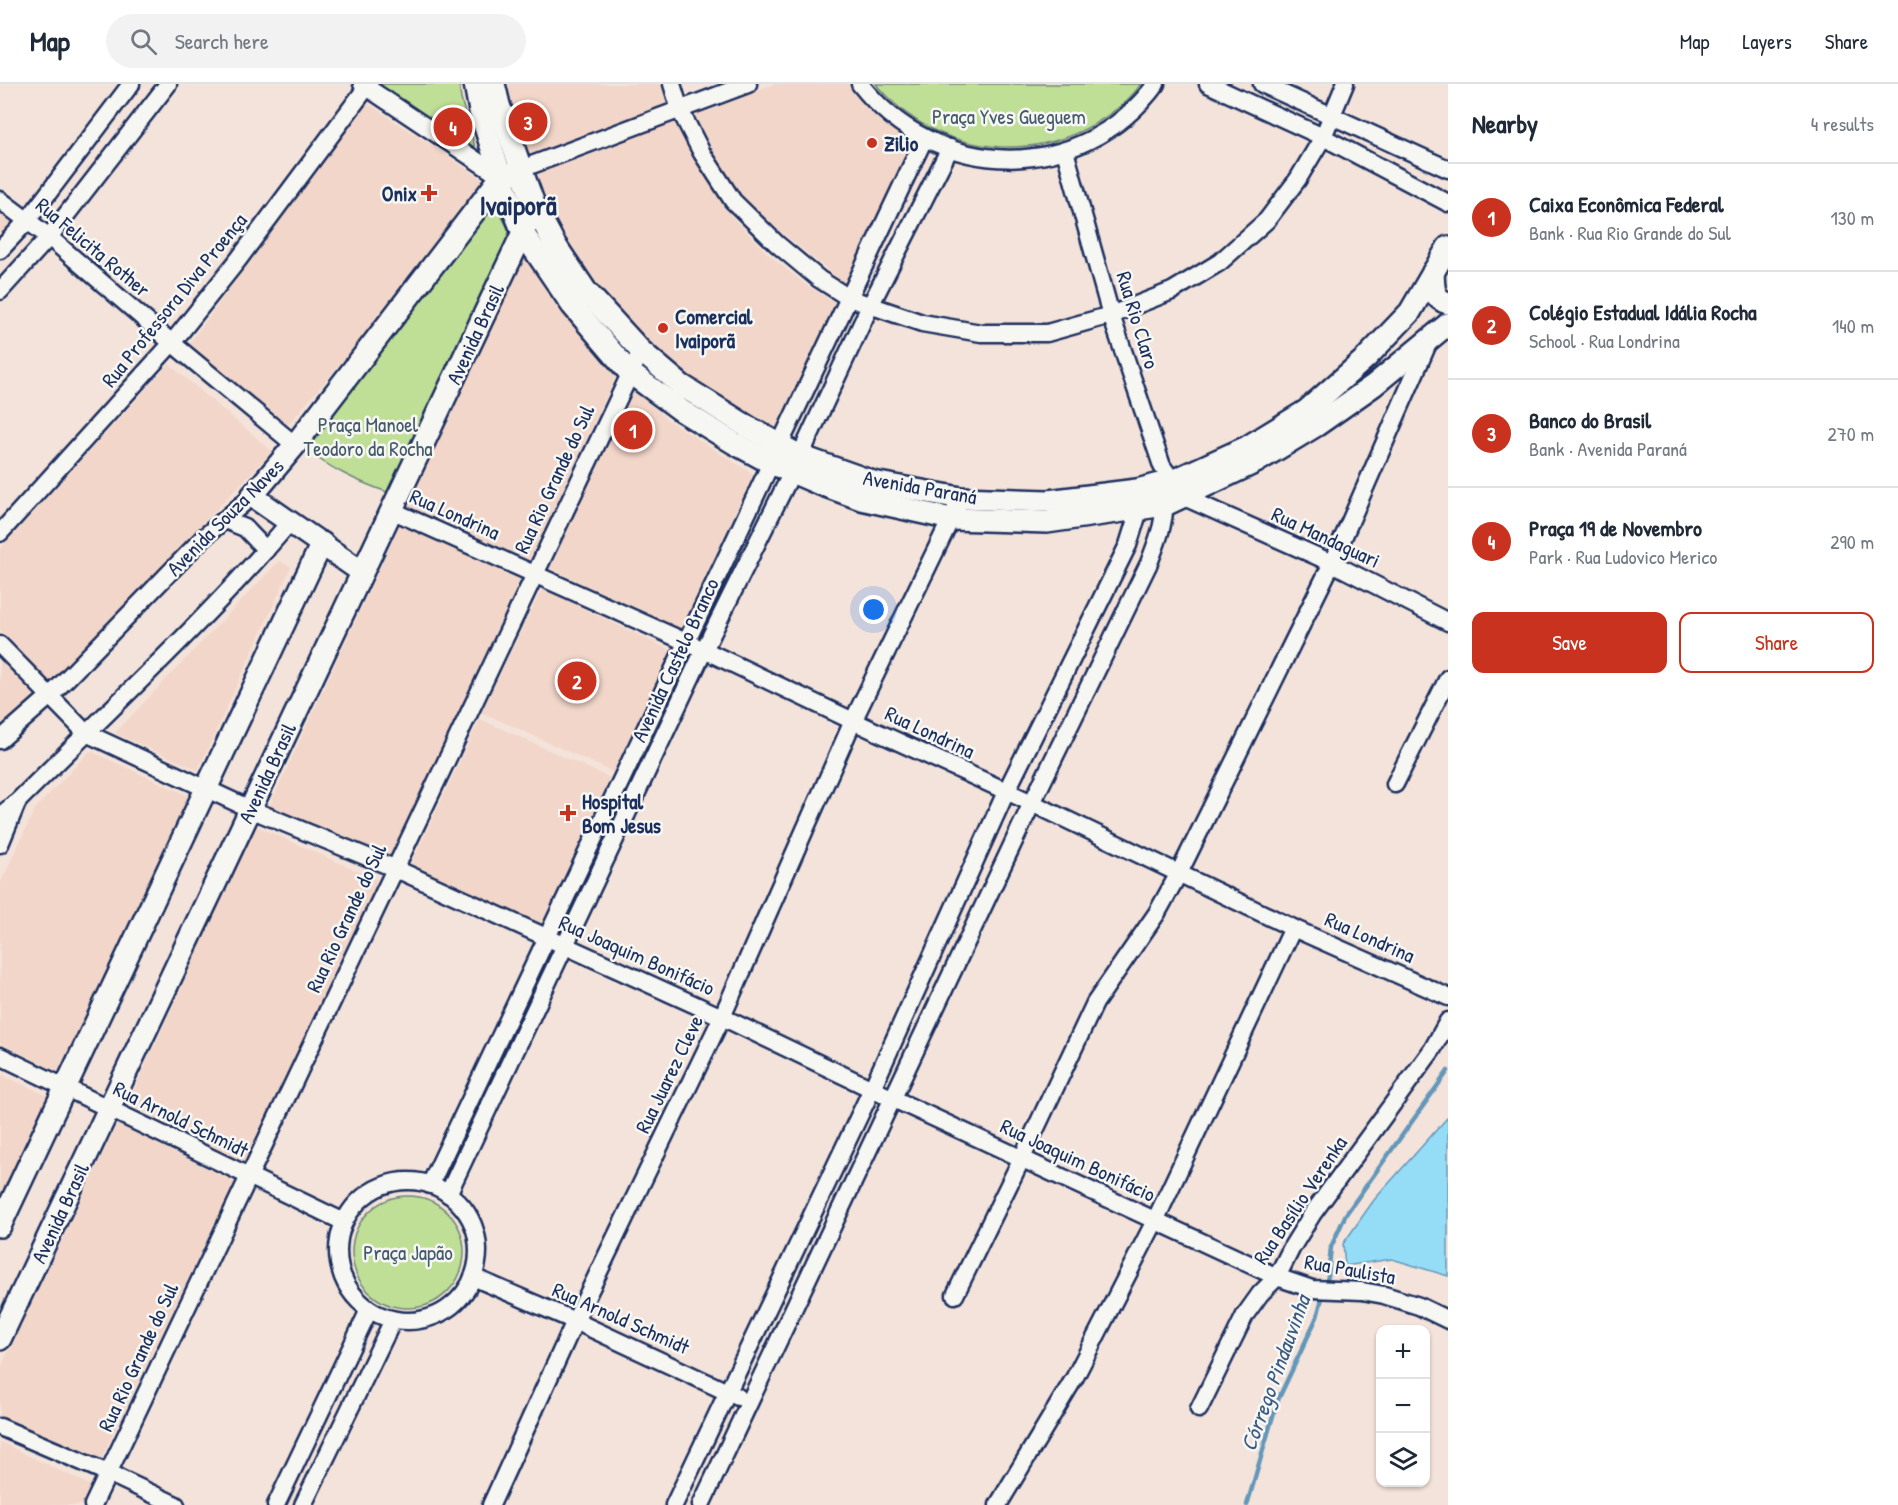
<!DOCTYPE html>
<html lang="en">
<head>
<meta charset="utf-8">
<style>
	body { margin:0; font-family:"Patrick Hand",sans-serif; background:#f2f2f3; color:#1f2937 }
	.controls { position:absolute; right:18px; bottom:18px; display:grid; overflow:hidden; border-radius:12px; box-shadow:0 2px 4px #0004 }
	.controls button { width:54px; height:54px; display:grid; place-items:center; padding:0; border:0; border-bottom:2px solid #e0e1e3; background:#fff; color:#1f2937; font:30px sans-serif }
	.you { position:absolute; left:874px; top:526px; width:21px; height:21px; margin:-15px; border:4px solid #fff; border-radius:50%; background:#1a73e8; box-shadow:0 0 0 9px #1a73e833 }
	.badge { display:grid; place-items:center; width:39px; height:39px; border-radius:50%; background:#c8321e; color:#fff; font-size:20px; font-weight:700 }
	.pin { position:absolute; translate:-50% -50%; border:3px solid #fff; box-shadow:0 2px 6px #0006 }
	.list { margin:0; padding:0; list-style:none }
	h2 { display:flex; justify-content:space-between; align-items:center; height:78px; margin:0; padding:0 24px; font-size:26px }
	h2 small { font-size:20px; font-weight:400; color:#747a83 }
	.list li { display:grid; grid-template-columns:39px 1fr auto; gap:18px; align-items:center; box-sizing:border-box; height:108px; padding:0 24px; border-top:2px solid #e0e1e3 }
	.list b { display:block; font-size:22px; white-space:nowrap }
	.list p { margin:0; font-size:20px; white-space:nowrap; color:#747a83 }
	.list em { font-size:20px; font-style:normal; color:#747a83 }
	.actions { display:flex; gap:12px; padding:18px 24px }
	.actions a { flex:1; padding:14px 0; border:2px solid #c8321e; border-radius:12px; text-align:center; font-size:21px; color:#c8321e }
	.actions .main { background:#c8321e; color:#fff }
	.icon { flex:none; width:33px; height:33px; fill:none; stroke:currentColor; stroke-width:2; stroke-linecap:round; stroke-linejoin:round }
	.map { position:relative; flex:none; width:1448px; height:1421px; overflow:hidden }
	header { display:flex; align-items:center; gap:36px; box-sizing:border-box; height:84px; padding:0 30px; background:#fff; border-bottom:2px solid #e0e1e3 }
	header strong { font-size:28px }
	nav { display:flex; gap:33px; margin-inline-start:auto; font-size:21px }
	.search { width:420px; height:54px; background:#f2f2f3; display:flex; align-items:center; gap:15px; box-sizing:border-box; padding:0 21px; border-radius:33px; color:#747a83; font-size:22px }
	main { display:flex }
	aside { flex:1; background:#fff }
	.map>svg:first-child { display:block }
	.built { fill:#f2d6c9 }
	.green { fill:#bfde96; stroke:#6d867a; stroke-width:1.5 }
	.water { fill:#95dcf7; stroke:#6497ba; stroke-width:1.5 }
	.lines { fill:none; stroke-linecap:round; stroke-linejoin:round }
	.stream { stroke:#6497ba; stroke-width:4.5 }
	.minor-casing { stroke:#1b2f5e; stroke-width:21 }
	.major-casing { stroke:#1b2f5e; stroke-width:26 }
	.minor { stroke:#f6f6f2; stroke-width:16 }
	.major { stroke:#f6f6f2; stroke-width:21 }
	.poi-dot { fill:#c8321e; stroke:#f6f6f2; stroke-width:2 }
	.labels { text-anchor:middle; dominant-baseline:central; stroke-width:5; stroke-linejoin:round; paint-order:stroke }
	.park-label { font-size:21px; fill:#445b6c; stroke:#f6f6f2 }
	.poi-label { font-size:21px; font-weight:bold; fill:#1b2f5e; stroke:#f6f6f2; text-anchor:start }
	.street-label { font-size:21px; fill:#1b2f5e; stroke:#f6f6f2 }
	.water-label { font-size:22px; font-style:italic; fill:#3a5a84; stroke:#f6f6f2 }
	.district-label { font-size:27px; font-weight:bold; fill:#1b2f5e; stroke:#f6f6f2 }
</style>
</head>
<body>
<header>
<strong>Map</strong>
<div class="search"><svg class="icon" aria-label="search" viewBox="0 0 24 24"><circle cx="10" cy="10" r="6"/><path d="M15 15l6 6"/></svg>Search here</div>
<nav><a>Map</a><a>Layers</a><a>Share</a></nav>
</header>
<main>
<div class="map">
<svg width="1448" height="1421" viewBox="0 0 1448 1421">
	<rect width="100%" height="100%" fill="#f4e3da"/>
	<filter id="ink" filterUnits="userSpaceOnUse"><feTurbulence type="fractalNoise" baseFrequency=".0167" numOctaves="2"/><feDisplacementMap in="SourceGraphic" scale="12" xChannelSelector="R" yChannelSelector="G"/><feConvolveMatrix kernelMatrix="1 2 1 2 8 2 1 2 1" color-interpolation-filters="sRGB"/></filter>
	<g filter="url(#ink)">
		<!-- built -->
		<g class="built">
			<polygon points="505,0 663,0 670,21 527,71 509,24"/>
			<polygon points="774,0 850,0 884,39 913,58 845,200 740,114 690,31"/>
			<polygon points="367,19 485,97 417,190 287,342 186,264"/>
			<polygon points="675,37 727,127 769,171 806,201 836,219 777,350 753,339 645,260 593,197 564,154 545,118 533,88"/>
			<polygon points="0,123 18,137 0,157"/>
			<polygon points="525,167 562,229 617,290 530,476 404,420"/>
			<polygon points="169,280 272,367 51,599 0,546 0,465"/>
			<polygon points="634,304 666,335 753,390 681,545 548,483"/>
			<polygon points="400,440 520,496 388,777 269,723"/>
			<polygon points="279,477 291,483 198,686 115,649"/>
			<polygon points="542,505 672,567 613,688 481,628"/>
			<polygon points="0,576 35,611 0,643"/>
			<polygon points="480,635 610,694 540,843 409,784"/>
			<polygon points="90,667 189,712 61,989 0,959 0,800 35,725"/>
			<polygon points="256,742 378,796 246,1080 128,1019"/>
			<polygon points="0,990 48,1012 0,1115"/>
			<polygon points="117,1040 235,1098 99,1379 0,1333 0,1285"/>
			<polygon points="0,1358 92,1402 83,1421 0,1421"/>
		</g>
		<!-- green -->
		<g class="green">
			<polygon points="382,0 459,0 461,15 477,70 380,3"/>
			<path d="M 876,0 L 1141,0 C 1130,16 1113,29 1096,39 C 1033,77 950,69 895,20 C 888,13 881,8 876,0 Z"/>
			<path d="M 494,118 L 512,152 L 390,409 C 355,397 332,385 301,363 Z"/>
			<circle cx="408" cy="1168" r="56"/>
		</g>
		<!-- water -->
		<polygon class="water" points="1448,1033 1448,1192 1392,1175 1345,1182 1343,1160 1374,1116"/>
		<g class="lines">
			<!-- stream -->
			<polyline class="stream" points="1247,1421 1277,1318 1317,1233 1328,1192 1331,1163 1346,1130 1448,987"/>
			<!-- minor casing -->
			<g class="minor-casing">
				<g id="minor">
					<polyline points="362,0 501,93"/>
					<polyline points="672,0 680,26 702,69 733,117 777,160 819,195 849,214 922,239 981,249 1047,249 1111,231 1172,207 1220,178 1267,136 1298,95 1323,53 1345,0"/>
					<path d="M 860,0 C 937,98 1081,101 1156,0"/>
					<polyline points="1208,0 1323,53 1448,119"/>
					<polyline points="1262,0 1448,85"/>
					<polyline points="1065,67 1111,231 1162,382 1184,413 1332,479 1448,538"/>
					<polyline points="521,85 748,0"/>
					<polyline points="0,116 49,153 172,259 295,361"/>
					<polyline points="0,166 27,137 131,0"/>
					<polyline points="0,207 49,153 168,0"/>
					<polyline points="391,426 704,566 853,637 1032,719 1293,844 1448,913"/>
					<polyline points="225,436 245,444 266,466"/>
					<polyline points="0,449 172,259 238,176 369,0"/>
					<polyline points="0,561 86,649 250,725 394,784 722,933 872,1005 1277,1193 1312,1205 1362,1207 1384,1211 1419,1222 1448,1236"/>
					<polyline points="0,656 50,612 203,454 252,412"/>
					<polyline points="1395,700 1448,594"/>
					<path d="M 0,732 L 18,717 C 109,626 205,538 289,439"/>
					<polyline points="0,760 17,719"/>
					<polyline points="0,972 344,1138"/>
					<circle cx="408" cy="1167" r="70"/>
					<polyline points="430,1101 924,55"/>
					<polyline points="448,1110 704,566 800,372 870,222 950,64"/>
					<polyline points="473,1193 575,1237 738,1313"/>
					<polyline points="955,1211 1022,1074 1095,919 1157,829 1179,789 1332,479 1430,255"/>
					<polyline points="1199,1325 1245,1231 1260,1210 1277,1193 1292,1163 1313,1129 1432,966 1448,937"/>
					<polyline points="0,1343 108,1389 176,1421"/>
					<polyline points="93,1421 641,267"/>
					<polyline points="276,1421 369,1226"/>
					<polyline points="303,1421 393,1236"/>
					<polyline points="491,1421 575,1237 722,933 853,637 961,414"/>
					<polyline points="674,1421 872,1005 1006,708 1128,461 1139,426 1139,416"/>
					<path d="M 701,1421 L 1032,719 L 1149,479 C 1157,458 1168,433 1163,410"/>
					<polyline points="998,1421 1075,1293 1155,1137 1293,844"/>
				</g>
			</g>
			<!-- major casing -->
			<g class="major-casing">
				<g id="major">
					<polyline points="475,0 480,27 501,93 523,149 572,221 629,288 682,327 734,359 771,379 820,400 861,415 951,435 1047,438 1165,421 1256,378 1317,341 1374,301 1448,240"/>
					<polyline points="494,0 499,21 521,85 535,123 554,159 586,207 641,267 681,301 748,343 800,372 873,398 961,414 1048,417 1137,406 1172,397 1247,363 1306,327 1366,274 1410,228 1448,163"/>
					<path d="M 1433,188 C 1434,202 1432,215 1448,219"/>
					<polyline points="362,488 252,412 295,361 501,93 512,89"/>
					<polyline points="0,1142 322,459"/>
					<polyline points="0,1255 535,123"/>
				</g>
			</g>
			<!-- minor -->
			<use href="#minor" class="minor"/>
			<!-- major -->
			<use href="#major" class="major"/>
		</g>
	</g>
	<!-- markers -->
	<g class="poi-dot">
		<circle cx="872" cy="59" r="6"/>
		<path d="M426 100h6v6h6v6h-6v6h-6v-6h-6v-6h6z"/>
		<circle cx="663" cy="244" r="6"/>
		<path d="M565 720h6v6h6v6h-6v6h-6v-6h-6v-6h6z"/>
	</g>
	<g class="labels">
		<!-- park labels -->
		<g class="park-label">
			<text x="1009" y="32">Praça Yves Gueguem</text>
			<text x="368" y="340">Praça Manoel<tspan x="368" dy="24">Teodoro da Rocha</tspan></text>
			<text x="408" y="1168">Praça Japão</text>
		</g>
		<!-- poi labels -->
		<g class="poi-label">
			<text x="884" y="59">Zilio</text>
			<text x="417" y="109" text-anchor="end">Onix</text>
			<text x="675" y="232">Comercial<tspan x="675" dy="24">Ivaiporã</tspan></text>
			<text x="582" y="717">Hospital<tspan x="582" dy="24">Bom Jesus</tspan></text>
		</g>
		<!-- street labels -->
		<g class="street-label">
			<text transform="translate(93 163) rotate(40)">Rua Felicita Rother</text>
			<text transform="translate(174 216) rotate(-51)">Rua Professora Diva Proença</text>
			<text transform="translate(1138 236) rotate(73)">Rua Rio Claro</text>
			<text transform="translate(475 250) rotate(-65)">Avenida Brasil</text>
			<text transform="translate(554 395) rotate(-65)">Rua Rio Grande do Sul</text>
			<text transform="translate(920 403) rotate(10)">Avenida Paraná</text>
			<text transform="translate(455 430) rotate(24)">Rua Londrina</text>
			<text transform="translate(225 433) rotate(-45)">Avenida Souza Naves</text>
			<text transform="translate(1326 453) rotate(25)">Rua Mandaguari</text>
			<text transform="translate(675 576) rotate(-65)">Avenida Castelo Branco</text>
			<text transform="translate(930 648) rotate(25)">Rua Londrina</text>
			<text transform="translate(267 689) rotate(-65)">Avenida Brasil</text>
			<text transform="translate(346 834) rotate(-65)">Rua Rio Grande do Sul</text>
			<text transform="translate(1370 853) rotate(24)">Rua Londrina</text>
			<text transform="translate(637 871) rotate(24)">Rua Joaquim Bonifácio</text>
			<text transform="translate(669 990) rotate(-64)">Rua Juarez Cleve</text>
			<text transform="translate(181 1035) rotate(26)">Rua Arnold Schmidt</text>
			<text transform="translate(1078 1076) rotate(25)">Rua Joaquim Bonifácio</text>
			<text transform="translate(1300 1116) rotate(-56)">Rua Basílio Verenka</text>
			<text transform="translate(60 1129) rotate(-65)">Avenida Brasil</text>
			<text transform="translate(1350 1185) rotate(10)">Rua Paulista</text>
			<text transform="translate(621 1234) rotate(24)">Rua Arnold Schmidt</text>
			<text transform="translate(138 1273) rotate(-65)">Rua Rio Grande do Sul</text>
		</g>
		<!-- water labels -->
		<g class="water-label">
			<text transform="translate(1275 1289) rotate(-70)">Córrego Pindauvinha</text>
		</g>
		<!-- district labels -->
		<g class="district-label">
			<text x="518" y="121">Ivaiporã</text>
		</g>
	</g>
</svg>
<div class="controls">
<button>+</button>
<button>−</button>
<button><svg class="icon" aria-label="layers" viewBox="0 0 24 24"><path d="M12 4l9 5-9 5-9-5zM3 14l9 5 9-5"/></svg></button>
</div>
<div class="you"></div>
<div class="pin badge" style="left:633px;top:346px">1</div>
<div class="pin badge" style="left:577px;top:597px">2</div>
<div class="pin badge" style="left:528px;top:38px">3</div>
<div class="pin badge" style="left:453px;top:43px">4</div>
</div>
<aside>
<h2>Nearby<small>4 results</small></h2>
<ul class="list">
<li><span class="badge">1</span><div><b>Caixa Econômica Federal</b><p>Bank · Rua Rio Grande do Sul</p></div><em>130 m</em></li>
<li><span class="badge">2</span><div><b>Colégio Estadual Idália Rocha</b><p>School · Rua Londrina</p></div><em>140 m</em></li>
<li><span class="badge">3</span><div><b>Banco do Brasil</b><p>Bank · Avenida Paraná</p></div><em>270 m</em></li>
<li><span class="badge">4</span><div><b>Praça 19 de Novembro</b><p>Park · Rua Ludovico Merico</p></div><em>290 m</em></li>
</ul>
<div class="actions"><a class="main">Save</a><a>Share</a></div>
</aside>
</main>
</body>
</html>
